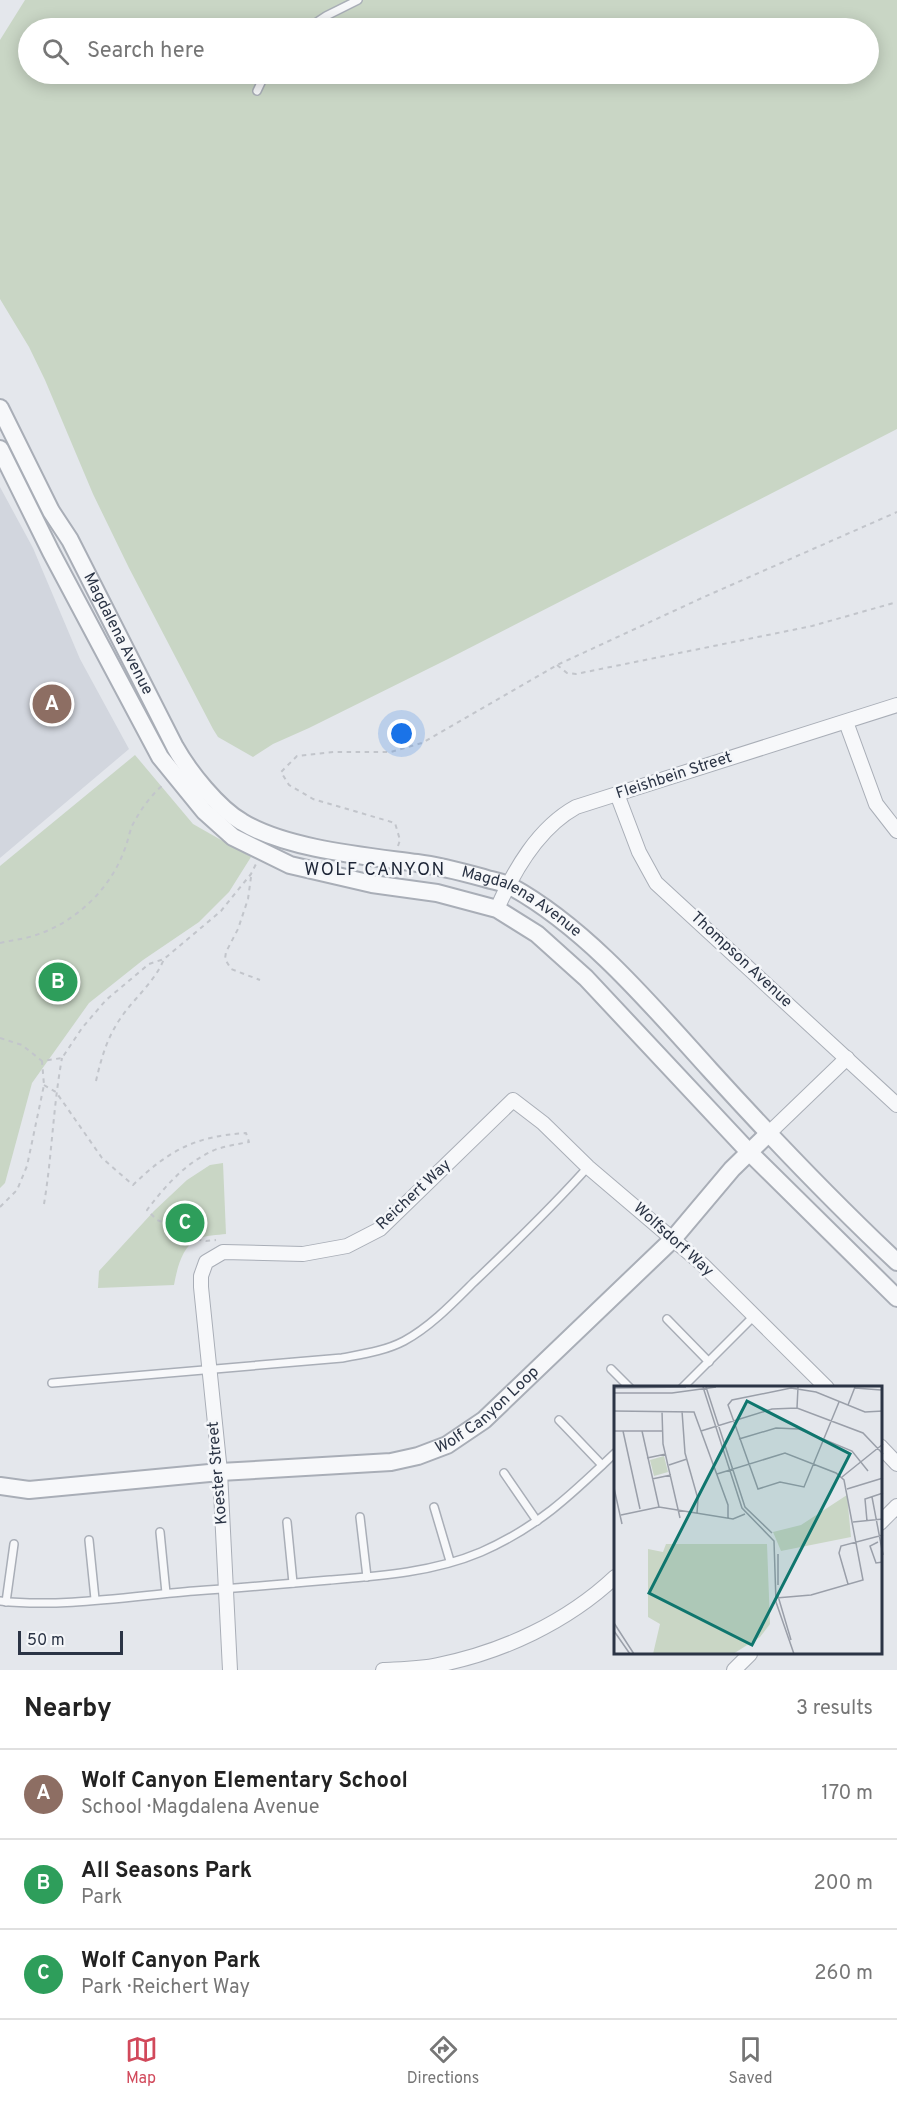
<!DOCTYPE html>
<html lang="en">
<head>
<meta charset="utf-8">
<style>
	body { margin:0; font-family:Overpass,sans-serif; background:#f2f2f2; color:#222 }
	.scale { position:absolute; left:18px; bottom:15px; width:105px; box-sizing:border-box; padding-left:6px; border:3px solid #2b3445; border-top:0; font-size:16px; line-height:21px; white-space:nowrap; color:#2b3445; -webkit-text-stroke:4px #f4f6f9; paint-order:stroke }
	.you { position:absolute; left:402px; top:734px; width:21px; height:21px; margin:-15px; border:4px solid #fff; border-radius:50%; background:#1a73e8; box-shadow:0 0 0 9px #1a73e833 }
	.badge { display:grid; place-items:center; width:39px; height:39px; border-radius:50%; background:#d1495b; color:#fff; font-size:20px; font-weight:700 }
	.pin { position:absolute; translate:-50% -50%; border:3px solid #fff; box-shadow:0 2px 6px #0006 }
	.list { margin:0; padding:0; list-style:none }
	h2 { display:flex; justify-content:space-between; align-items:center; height:78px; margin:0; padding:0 24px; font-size:26px }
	h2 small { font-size:20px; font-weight:400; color:#767676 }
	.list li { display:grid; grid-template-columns:39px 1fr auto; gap:18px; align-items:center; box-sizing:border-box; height:90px; padding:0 24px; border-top:2px solid #e0e0e0 }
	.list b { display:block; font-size:22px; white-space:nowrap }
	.list p { margin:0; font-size:20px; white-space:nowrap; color:#767676 }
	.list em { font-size:20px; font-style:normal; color:#767676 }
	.icon { flex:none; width:33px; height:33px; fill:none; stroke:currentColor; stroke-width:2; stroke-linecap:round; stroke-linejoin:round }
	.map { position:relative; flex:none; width:897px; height:1670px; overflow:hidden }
	.search { position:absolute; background:#fff; box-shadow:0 3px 15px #0003; left:18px; right:18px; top:18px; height:66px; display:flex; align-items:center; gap:15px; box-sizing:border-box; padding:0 21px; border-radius:33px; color:#767676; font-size:22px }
	.sheet { height:348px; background:#fff }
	nav { display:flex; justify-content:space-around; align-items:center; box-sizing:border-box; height:84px; border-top:2px solid #e0e0e0; background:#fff; font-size:16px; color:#767676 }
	nav a { display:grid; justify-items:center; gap:3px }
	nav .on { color:#d1495b }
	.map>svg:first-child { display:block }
	.built { fill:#d2d6de }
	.green { fill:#c9d6c5; fill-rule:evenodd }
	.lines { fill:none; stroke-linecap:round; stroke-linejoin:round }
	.service-casing { stroke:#a9aeb7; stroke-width:10 }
	.minor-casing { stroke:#a9aeb7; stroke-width:16 }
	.tertiary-casing { stroke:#a9aeb7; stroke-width:20 }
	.path { stroke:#c2c5cb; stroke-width:2; stroke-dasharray:4.5 4.5; stroke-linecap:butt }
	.service { stroke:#f7f8fa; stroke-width:7 }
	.minor { stroke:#f7f8fa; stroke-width:14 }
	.tertiary { stroke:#f7f8fa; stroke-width:16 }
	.labels { text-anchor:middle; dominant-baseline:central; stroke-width:5; stroke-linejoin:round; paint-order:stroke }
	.street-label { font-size:16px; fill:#2b3445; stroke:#f4f6f9 }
	.neighbourhood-label { font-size:18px; letter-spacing:1.5px; fill:#1d2536; stroke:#f4f6f9 }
	.inset-road { fill:none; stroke:#9a9fa9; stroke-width:1.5 }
	.view { fill:#0f766e; fill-opacity:0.15; stroke:#0f766e; stroke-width:3 }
	.inset-edge { fill:none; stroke:#2b3445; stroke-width:3 }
</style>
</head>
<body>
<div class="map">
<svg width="897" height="1670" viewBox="0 0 897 1670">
	<rect width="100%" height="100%" fill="#e4e7ec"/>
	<!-- built -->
	<polygon class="built" points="0,487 33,548 80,659 129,749 0,858"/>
	<!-- green -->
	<g class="green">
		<path d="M 25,0 L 897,0 L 897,429 L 448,659 L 309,728 L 273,744 L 253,757 L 218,737 L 213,729 L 129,568 L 93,494 L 45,380 L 29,347 L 0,299 L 0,40 ZM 28,28 L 868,28 L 868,74 L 28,74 Z"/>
		<polygon points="135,755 193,824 251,857 229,892 199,922 143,960 89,1003 32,1083 5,1183 0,1188 0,866"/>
		<path d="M 223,1163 L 226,1234 C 218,1235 205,1235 198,1239 C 181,1247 177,1270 174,1285 L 98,1288 L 99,1271 L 154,1211 L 187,1180 L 210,1165 Z"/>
	</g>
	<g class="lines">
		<!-- service casing -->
		<g class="service-casing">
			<g id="service">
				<polyline points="308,28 326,16 358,0"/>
				<polyline points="257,91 265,74"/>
				<polyline points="667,1319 709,1362"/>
				<polyline points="611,1369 630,1388"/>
				<path d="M 52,1383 L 342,1358 C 363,1354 385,1351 404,1341 C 430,1327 453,1303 474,1282 C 513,1245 552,1207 588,1167"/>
				<polyline points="682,1388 755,1315"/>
				<polyline points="559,1420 602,1465"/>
				<polyline points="504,1473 537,1521"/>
				<polyline points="434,1507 450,1561"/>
				<polyline points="360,1517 367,1577"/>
				<polyline points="287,1522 293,1583"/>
				<polyline points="160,1532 166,1593"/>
				<polyline points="89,1540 95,1599"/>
				<path d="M 0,1601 C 60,1608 133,1596 194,1591 C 240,1588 285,1584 330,1580 C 381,1576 434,1572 481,1552 C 538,1527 571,1495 615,1453"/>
				<polyline points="6,1602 14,1544"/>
			</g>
		</g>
		<!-- minor casing -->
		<g class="minor-casing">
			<g id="minor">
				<polyline points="846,722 876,804 897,831"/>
				<polyline points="617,794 639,852 656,883 897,1105"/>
				<path d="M 497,909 C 514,870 538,828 576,807 L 897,705"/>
				<polyline points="768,1134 847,1058"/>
				<polyline points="880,1446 897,1464"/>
				<polyline points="880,1523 897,1506"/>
				<polyline points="230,1670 220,1472 201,1287 201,1276 206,1262 223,1252 303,1254 347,1246 380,1229 513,1100 543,1123 588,1167 702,1264 827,1388"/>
				<path d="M 383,1670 C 401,1669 420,1669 438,1665 C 503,1652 567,1622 615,1577"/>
				<polyline points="734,1670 750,1654"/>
			</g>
		</g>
		<!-- tertiary casing -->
		<g class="tertiary-casing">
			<g id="tertiary">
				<path id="s1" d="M 0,408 L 51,511 L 70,540 L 175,747 C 189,772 218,808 242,822 C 286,849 365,856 417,863 C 440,866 462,872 484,878 C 493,881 503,882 510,886 C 587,928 652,1006 710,1070 C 770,1136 832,1201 897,1262"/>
				<polyline points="0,449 51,552 160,757 204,811 233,837 290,865 372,884 437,893 497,909 537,934 586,978 749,1152 897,1298"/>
				<path id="s2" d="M 0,1486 L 29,1490 L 220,1472 L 391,1462 L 418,1456 L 447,1445 L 484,1420 L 673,1239 L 732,1169 L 768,1134"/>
			</g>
		</g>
		<!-- path -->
		<g class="path">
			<polyline points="557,665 567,673 576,674 812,626 897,602"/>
			<polyline points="398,846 400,840 395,823 313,799 289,785 281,772 297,756 334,752 391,752 422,743 557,665 704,597 897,512"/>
			<polyline points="251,877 248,899 238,929 226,952 225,959 231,969 260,980"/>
			<path d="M 0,943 C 12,940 25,939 36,935 C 76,922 110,889 124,851 C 128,842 129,832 133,824 C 141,809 151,795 164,784"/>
			<polyline points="0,1038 22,1045 42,1061 62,1058 82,1028 106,1000 149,964 164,959 221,911 251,874 256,864"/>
			<path d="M 96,1081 C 101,1059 107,1038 120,1019 C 134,998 154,983 164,959"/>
			<path d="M 44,1085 L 56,1092 L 102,1158 L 133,1185 C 169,1150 196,1136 246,1133 L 249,1142 C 238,1144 227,1146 217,1149 C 187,1161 166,1185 147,1210 L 157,1220 L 177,1228 L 184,1236 L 206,1241 L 216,1240"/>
			<path d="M 44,1204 C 52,1156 53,1107 62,1058"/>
			<polyline points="0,1207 17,1190 27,1166 44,1085 42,1061"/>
		</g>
		<!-- service -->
		<use href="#service" class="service"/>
		<!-- minor -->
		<use href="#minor" class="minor"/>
		<!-- tertiary -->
		<use href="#tertiary" class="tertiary"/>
	</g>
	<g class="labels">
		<!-- street labels -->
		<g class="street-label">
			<text stroke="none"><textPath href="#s1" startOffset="255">Magdalena Avenue</textPath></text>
			<text transform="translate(674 776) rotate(-18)">Fleishbein Street</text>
			<text stroke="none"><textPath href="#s1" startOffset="777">Magdalena Avenue</textPath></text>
			<text transform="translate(741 960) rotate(43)">Thompson Avenue</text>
			<text transform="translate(414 1195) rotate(-43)">Reichert Way</text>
			<text transform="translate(673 1240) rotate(42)">Wolfsdorf Way</text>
			<text stroke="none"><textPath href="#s2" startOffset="504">Wolf Canyon Loop</textPath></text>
			<text transform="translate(218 1473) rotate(-95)">Koester Street</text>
		</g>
		<!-- neighbourhood labels -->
		<g class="neighbourhood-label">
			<text x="375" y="870">WOLF CANYON</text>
		</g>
	</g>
	<!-- overview -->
	<g transform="translate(614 1386)">
		<rect width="268" height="268" fill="#e4e7ec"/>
		<path d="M 50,70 L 54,86 L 40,90 L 36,74 ZM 233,109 L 237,151 L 167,165 L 159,146 L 187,139 ZM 52,158 L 153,158 L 156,238 L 146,251 L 119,268 L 39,268 L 46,238 L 34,231 L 34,163 L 49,166 Z" fill="#c9d6c5"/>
		<path class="inset-road" d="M 89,1 L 128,122 L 160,155 L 162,216 L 180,268M 92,1 L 131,121 L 158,147M 0,2 L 72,1M 241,2 L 267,4M 0,7 L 58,7 L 102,1M 225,16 L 190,101 L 166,96 L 144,103 L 114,19 L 118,14 L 177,2 L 202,6 L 251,26 L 269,25M 234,19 L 241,1M 183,22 L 184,1M 0,25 L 80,26 L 114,119 L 114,132M 48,25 L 49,58 L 66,132M 68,25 L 71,67 L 84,113 L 83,127M 0,45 L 48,45M 9,45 L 26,123M 28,45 L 45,121M 87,45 L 158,23 L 183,22 L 249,47 L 269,68M 125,53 L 162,42 L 185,43 L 238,65 L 254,85M 33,72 L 52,68M 55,79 L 73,73M 103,88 L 171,67 L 222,87 L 230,94 L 249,194 L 197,209 L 162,212M 228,91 L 269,58M 38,93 L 57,89M 0,102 L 8,138M 233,103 L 269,92M 258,111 L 269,169M 7,129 L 45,121 L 119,133 L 131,128M 253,135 L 251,113 L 269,107M 239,136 L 269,133M 264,156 L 256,160 L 262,177 L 269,176M 164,168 L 164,199M 234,198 L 225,167 L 227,160 L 269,149M 164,210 L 177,254M 0,237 L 20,268M 0,245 L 16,268"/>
		<path class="view" d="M 133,15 L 236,68 L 138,259 L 35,207 Z"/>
		<rect width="268" height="268" class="inset-edge"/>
	</g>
</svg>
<div class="scale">50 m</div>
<div class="you"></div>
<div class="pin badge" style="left:52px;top:704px;background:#8d6e63">A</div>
<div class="pin badge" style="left:58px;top:982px;background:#2e9e5b">B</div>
<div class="pin badge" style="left:185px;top:1223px;background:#2e9e5b">C</div>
<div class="search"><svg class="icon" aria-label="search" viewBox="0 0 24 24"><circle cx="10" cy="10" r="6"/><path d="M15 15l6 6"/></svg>Search here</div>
</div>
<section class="sheet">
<h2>Nearby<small>3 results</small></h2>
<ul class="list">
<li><span class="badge" style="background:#8d6e63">A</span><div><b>Wolf Canyon Elementary School</b><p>School · Magdalena Avenue</p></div><em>170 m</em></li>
<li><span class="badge" style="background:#2e9e5b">B</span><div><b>All Seasons Park</b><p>Park</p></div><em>200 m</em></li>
<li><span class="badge" style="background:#2e9e5b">C</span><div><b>Wolf Canyon Park</b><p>Park · Reichert Way</p></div><em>260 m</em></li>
</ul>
</section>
<nav>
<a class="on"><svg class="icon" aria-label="map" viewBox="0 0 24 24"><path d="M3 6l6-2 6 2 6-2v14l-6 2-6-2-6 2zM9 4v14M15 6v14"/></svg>Map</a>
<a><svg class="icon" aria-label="directions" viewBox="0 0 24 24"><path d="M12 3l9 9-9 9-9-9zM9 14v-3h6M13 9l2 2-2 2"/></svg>Directions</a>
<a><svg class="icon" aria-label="saved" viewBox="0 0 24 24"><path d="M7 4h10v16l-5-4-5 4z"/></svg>Saved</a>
</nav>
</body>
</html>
